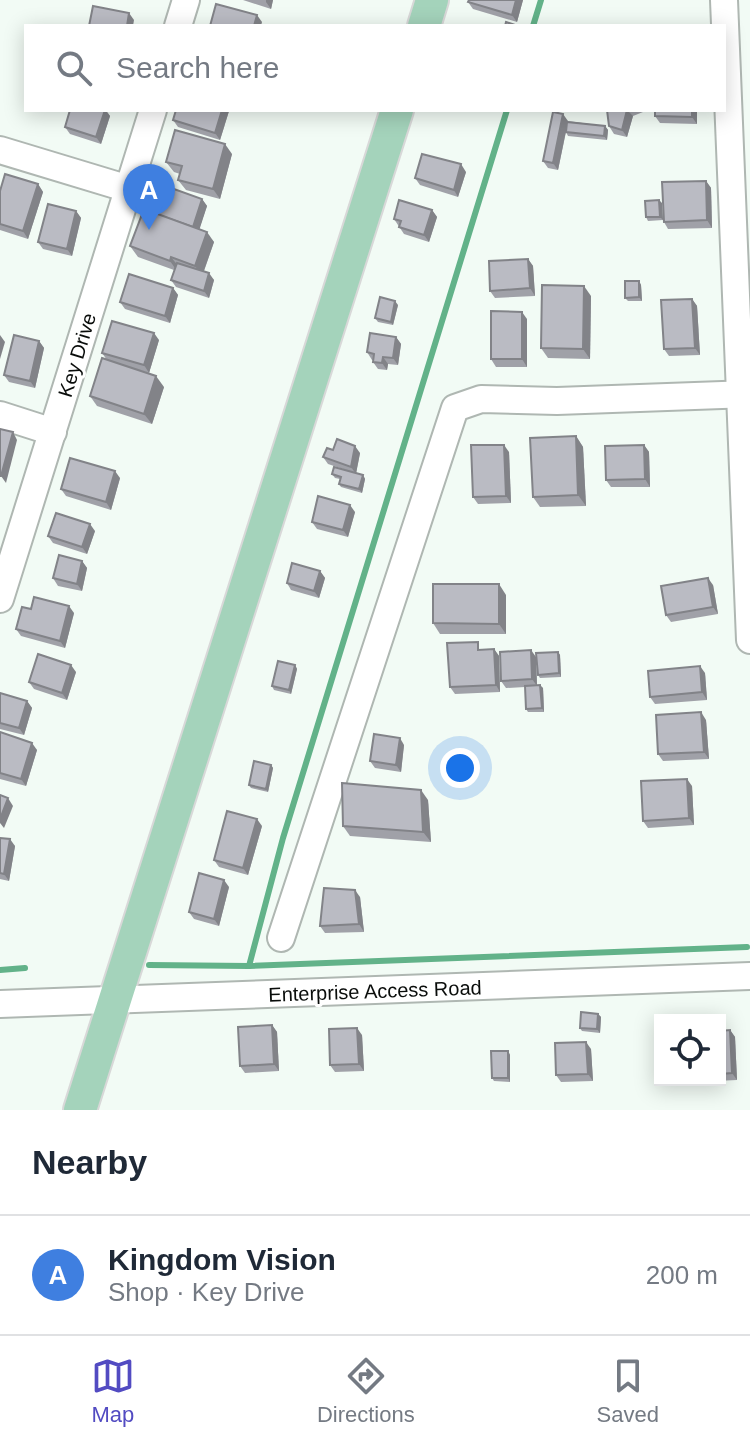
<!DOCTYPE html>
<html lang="en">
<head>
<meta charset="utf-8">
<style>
	body { margin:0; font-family:Helvetica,sans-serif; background:#f2f2f3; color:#1f2937 }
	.controls { position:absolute; right:24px; bottom:24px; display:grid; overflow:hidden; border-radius:0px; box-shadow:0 4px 20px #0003 }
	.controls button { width:72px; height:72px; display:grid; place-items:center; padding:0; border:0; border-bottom:2px solid #e0e1e3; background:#fff; color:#1f2937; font:40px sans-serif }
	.you { position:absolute; left:460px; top:768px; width:28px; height:28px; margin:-20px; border:6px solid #fff; border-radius:50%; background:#1a73e8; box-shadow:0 0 0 12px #1a73e833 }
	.badge { display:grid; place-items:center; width:52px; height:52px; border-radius:50%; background:#524bc2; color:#fff; font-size:26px; font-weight:700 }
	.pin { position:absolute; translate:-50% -66px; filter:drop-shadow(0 2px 4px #0008) }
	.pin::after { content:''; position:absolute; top:42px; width:28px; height:24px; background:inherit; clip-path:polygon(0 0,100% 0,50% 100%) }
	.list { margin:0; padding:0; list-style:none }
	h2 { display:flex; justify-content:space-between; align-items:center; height:104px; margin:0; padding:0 32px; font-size:34px }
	h2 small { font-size:26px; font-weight:400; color:#747a83 }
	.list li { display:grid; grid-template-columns:52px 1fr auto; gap:24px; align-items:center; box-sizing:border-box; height:120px; padding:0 32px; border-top:2px solid #e0e1e3 }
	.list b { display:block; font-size:30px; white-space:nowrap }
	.list p { margin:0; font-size:26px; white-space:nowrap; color:#747a83 }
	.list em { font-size:26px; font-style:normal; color:#747a83 }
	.icon { flex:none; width:44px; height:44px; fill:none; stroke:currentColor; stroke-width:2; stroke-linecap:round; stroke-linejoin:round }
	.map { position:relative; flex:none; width:750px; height:1110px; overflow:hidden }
	.search { position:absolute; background:#fff; box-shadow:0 4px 20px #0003; left:24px; right:24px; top:24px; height:88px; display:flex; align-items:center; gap:20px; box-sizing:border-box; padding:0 28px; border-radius:0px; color:#747a83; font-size:30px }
	.sheet { height:224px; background:#fff }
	nav { display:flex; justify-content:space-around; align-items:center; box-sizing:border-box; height:112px; border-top:2px solid #e0e1e3; background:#fff; font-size:22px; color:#747a83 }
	nav a { display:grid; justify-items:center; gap:4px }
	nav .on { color:#524bc2 }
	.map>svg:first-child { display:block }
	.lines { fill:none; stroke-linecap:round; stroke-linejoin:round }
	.stream { stroke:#62b289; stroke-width:6 }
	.minor-casing { stroke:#afb7b2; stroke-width:30 }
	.major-casing { stroke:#d8d8d8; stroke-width:36 }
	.minor { stroke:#fff; stroke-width:26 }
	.major { stroke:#a4d3bb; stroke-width:32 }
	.wall { fill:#a0a1a8 }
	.shaded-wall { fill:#828388 }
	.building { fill:#babbc3; stroke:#828388; stroke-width:2 }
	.labels { text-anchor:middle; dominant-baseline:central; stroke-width:6; stroke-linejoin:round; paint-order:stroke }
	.street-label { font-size:20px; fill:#0a0d0b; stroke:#fff }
</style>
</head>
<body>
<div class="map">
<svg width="750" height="1110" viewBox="0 0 750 1110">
	<rect width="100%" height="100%" fill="#f2fbf5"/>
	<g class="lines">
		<!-- stream -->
		<g class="stream">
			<polyline points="533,26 541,0"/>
			<polyline points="149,965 249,966 747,947"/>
			<polyline points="249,966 283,838 507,110"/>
			<polyline points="0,970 25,968"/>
		</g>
		<!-- minor casing -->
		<g class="minor-casing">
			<g id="minor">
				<polyline points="724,0 750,640"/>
				<polyline points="178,26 186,0"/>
				<polyline points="0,150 129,189"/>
				<polyline points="0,415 53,432"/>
				<polyline points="0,599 153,110"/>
				<polyline points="281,938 455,408 481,399 557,401 750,394"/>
				<polyline points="0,1004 750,976"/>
			</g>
		</g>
		<!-- major casing -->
		<g class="major-casing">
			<g id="major">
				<polyline points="424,26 432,0"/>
				<polyline points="80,1110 397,110"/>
			</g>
		</g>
		<!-- minor -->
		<use href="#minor" class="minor"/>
		<!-- major -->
		<use href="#major" class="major"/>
	</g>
	<!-- wall -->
	<g class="wall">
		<polygon points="243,0 273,0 271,9"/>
		<polygon points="523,0 517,22 473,9 468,2"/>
		<polygon points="70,110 106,110 110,116 101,144 70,134 65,127"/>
		<polygon points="607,110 643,110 643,112 633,116 627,137 614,134 609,126"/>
		<polygon points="697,110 697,124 660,123 655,116"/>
		<polygon points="229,111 220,140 178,127 173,120"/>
		<polygon points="568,121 605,126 608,130 607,140 568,136 566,132 558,170 548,168 543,161"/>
		<polygon points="232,154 220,199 186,190 178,180 180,174 174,172 166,162"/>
		<polygon points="466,172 458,197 420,185 415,178"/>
		<polygon points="706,181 711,188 712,228 668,229 664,222"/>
		<polygon points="38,184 43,192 28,239 0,230 0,191"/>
		<polygon points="202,199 207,206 199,229 214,242 204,271 214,280 209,298 176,287 171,280 174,270 138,257 130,246 150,212"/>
		<polygon points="662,203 663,220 648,221 646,217"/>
		<polygon points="432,210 437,217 429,242 404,234 394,219"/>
		<polygon points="76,211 81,218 72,256 43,249 38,242"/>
		<polygon points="528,259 533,266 535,296 495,298 490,291"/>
		<polygon points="639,281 641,285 642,301 628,301 625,298"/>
		<polygon points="173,288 178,295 170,323 125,309 120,302"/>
		<polygon points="591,296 590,359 548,358 541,348"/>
		<polygon points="692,299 697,306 700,355 669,356 664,349"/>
		<polygon points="398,305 393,325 378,322 375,318"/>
		<polygon points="527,319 527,367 496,367 491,359"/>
		<polygon points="396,337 401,344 398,365 388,364 387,370 378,369 373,362 373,360 372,360 367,352"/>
		<polygon points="159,340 149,373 107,360 102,353"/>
		<polygon points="39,341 44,348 35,388 9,382 4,375"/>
		<polygon points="164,387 152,424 97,406 90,396"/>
		<polygon points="576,436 583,447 586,506 540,507 533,497"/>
		<polygon points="644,445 649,452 650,487 611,487 606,480"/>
		<polygon points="333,450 360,453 356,473 363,475 365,479 362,493 341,487 339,484 340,479 335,478 332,474 346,470 328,464 323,457"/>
		<polygon points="509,452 511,503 478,504 473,497"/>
		<polygon points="120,478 111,510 66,496 61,489"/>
		<polygon points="355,512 348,537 317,529 312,522"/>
		<polygon points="95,531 87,554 53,543 48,536"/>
		<polygon points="82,561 87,568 82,591 58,586 53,578"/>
		<polygon points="320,571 325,578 319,598 291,590 287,583"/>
		<polygon points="713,585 718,614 671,622 666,615"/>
		<polygon points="506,595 506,634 440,634 433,623"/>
		<polygon points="74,613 65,648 21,636 16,629"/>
		<polygon points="483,649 494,649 499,656 500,692 455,694 450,687"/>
		<polygon points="558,652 560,655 561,677 540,678 538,675"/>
		<polygon points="536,657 537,685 543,688 544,712 528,712 526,709 525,687 506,688 501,681"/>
		<polygon points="295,665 297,669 291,694 274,690 272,686"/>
		<polygon points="76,672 67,700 34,689 29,682"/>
		<polygon points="705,673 707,700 655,704 650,697"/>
		<polygon points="0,693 27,701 32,708 24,735 0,729"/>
		<polygon points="706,720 709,759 663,761 658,754"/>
		<polygon points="0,732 37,750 26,786 0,779"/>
		<polygon points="404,745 401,772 375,768 370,761"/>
		<polygon points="271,765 273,768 268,792 251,788 249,785"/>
		<polygon points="692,786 694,825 648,828 643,821"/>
		<polygon points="428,800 431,842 350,836 343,826"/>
		<polygon points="262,826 248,875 219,867 214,860"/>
		<polygon points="0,838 15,846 9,881 0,879"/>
		<polygon points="229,887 219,926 194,919 189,912"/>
		<polygon points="360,897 364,932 325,933 320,926"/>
		<polygon points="598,1014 601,1017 600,1033 582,1031 580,1028"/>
		<polygon points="272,1025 277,1032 279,1071 245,1073 240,1066"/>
		<polygon points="730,1030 735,1037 737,1080 694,1082 693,1080 720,1080 720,1031"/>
		<polygon points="362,1035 364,1071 335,1072 330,1065"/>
		<polygon points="591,1049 593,1081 561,1082 556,1075"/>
		<polygon points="508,1051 510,1055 510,1082 494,1081 492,1078"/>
	</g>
	<!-- shaded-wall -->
	<g class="shaded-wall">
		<polygon points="266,0 273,0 271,9 266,2"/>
		<polygon points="516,0 523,0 517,22 512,15"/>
		<polygon points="129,13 134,20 133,26 127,26"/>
		<polygon points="257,15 262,22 261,26 254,26"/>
		<polygon points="105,110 110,116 101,144 96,137"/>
		<polygon points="222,110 228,110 229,111 220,140 215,133"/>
		<polygon points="627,110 633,116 627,137 622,130"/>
		<polygon points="692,110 697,110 697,124 692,117"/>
		<polygon points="563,114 568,121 558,170 553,163"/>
		<polygon points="605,126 608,130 607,140 604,136"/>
		<polygon points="225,144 232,154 220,199 213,189"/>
		<polygon points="461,164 466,172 458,197 454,190"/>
		<polygon points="706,181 711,188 712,228 707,220"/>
		<polygon points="38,184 43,192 28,239 23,231"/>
		<polygon points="202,199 207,206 198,234 193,227"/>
		<polygon points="659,200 662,203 663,220 660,217"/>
		<polygon points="432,210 437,217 429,242 424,235"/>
		<polygon points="76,211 81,218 72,256 67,249"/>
		<polygon points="207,232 214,242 202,276 195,266"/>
		<polygon points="171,257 179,267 177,271 170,261"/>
		<polygon points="528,259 533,266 535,296 530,288"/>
		<polygon points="209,273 214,280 209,298 204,291"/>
		<polygon points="639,281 641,285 642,301 639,297"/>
		<polygon points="584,286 591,296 590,359 583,349"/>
		<polygon points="173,288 178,295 170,323 165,316"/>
		<polygon points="692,299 697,306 700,355 695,348"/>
		<polygon points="395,301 398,305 393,325 391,322"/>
		<polygon points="522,312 527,319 527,367 522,359"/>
		<polygon points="154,333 159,340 149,373 144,365"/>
		<polygon points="0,335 5,342 0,359"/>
		<polygon points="396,337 401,344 398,365 393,358"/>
		<polygon points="39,341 44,348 35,388 30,381"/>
		<polygon points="383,357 388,364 387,370 382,363"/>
		<polygon points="156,376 164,387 152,424 144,414"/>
		<polygon points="13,432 17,440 6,483 1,476"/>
		<polygon points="576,436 583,447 586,506 578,495"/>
		<polygon points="504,445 509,452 511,503 506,496"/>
		<polygon points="644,445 649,452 650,487 645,479"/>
		<polygon points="355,446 360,453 356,474 351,467"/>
		<polygon points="115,471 120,478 111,510 106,502"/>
		<polygon points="363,475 365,479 362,493 359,489"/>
		<polygon points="350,505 355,512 348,537 343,530"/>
		<polygon points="90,524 95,531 87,554 82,547"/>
		<polygon points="82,561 87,568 82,591 77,584"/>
		<polygon points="320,571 325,578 319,598 314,591"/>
		<polygon points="708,578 713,585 718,614 713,607"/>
		<polygon points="499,584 506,595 506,634 499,624"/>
		<polygon points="69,606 74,613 65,648 60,641"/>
		<polygon points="494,649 499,656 500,692 496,685"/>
		<polygon points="531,650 536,657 537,686 532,679"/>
		<polygon points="558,652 560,655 561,677 559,673"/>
		<polygon points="71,665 76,672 67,700 62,693"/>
		<polygon points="295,665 297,669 291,694 289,690"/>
		<polygon points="700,666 705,673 707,700 702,692"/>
		<polygon points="540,685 543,688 544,712 542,708"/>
		<polygon points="27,701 32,708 24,735 19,728"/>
		<polygon points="701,712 706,720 709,759 704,752"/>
		<polygon points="400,738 404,745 401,772 396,765"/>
		<polygon points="32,743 37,750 26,786 21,779"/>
		<polygon points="271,765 273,768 268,792 266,789"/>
		<polygon points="687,779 692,786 694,825 689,818"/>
		<polygon points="421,790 428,800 431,842 423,832"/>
		<polygon points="8,798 13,806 4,828 0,823 0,819"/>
		<polygon points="257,819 262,826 248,875 243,868"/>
		<polygon points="10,839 15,846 9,881 4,874"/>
		<polygon points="224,880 229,887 219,926 214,919"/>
		<polygon points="355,890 360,897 364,932 359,924"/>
		<polygon points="598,1014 601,1017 600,1033 597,1029"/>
		<polygon points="272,1025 277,1032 279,1071 274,1064"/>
		<polygon points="357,1028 362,1035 364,1071 359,1064"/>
		<polygon points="730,1030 735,1037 737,1080 732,1073"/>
		<polygon points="586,1042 591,1049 593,1081 588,1074"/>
		<polygon points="508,1051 510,1055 510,1082 508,1078"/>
	</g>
	<!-- building -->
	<g class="building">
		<polygon points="469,0 516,0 512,15 468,2"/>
		<polygon points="216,4 257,15 254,26 210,26"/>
		<polygon points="93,6 129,13 127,26 89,26"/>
		<polygon points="506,22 518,26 505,26"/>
		<polygon points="70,110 105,110 96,137 65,127"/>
		<polygon points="176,110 222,110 215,133 173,120"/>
		<polygon points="607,110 627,110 622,130 609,126"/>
		<polygon points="655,110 692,110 692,117 655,116"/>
		<polygon points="553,112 563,114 553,163 543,161"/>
		<polygon points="567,122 605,126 604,136 566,132"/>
		<polygon points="175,130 225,144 213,189 178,180 182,166 166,162"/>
		<polygon points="422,154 461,164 454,190 415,178"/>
		<polygon points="5,174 38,184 23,231 0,224 0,191"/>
		<polygon points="706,181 707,220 664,222 662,182"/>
		<polygon points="160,184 202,199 193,227 150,212"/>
		<polygon points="399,200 432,210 424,235 399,227 401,221 394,219"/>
		<polygon points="659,200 660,217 646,217 645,201"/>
		<polygon points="48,204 76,211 67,249 38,242"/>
		<polygon points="144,209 207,232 195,266 171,257 170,261 130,246"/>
		<polygon points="528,259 530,288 490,291 489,261"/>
		<polygon points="177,263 209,273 204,291 171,280"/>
		<polygon points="129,274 173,288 165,316 120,302"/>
		<polygon points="625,281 639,281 639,297 625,298"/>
		<polygon points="542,285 584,286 583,349 541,348"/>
		<polygon points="380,297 395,301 391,322 375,318"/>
		<polygon points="692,299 695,348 664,349 661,300"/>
		<polygon points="491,311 522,312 522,359 491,359"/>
		<polygon points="112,321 154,333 144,365 102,353"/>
		<polygon points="370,333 396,337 393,358 383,357 382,363 373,362 374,354 367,352"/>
		<polygon points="14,335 39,341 30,381 4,375"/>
		<polygon points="102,358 156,376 144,414 90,396"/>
		<polygon points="0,429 13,432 1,476 0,476"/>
		<polygon points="576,436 578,495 533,497 530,438"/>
		<polygon points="337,439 355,446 351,467 323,457 327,448 333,450"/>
		<polygon points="471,445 504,445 506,496 473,497"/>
		<polygon points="644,445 645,479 606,480 605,446"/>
		<polygon points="70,458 115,471 106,502 61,489"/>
		<polygon points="334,467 363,475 359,489 339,484 341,477 332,474"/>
		<polygon points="318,496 350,505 343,530 312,522"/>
		<polygon points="56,513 90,524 82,547 48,536"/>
		<polygon points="59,555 82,561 77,584 53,578"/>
		<polygon points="292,563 320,571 314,591 287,583"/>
		<polygon points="708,578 713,607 666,615 661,586"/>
		<polygon points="433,584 499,584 499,624 433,623"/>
		<polygon points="34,597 69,606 60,641 16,629 22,607 31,609"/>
		<polygon points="478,642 478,650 494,649 496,685 450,687 447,643"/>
		<polygon points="531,650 532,679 501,681 500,652"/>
		<polygon points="558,652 559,673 538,675 536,653"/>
		<polygon points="38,654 71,665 62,693 29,682"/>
		<polygon points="278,661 295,665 289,690 272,686"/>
		<polygon points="700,666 702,692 650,697 648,671"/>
		<polygon points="540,685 542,708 526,709 525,686"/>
		<polygon points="0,693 27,701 19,728 0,723"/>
		<polygon points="701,712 704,752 658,754 656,715"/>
		<polygon points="0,732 32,743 21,779 0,773"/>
		<polygon points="374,734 400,738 396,765 370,761"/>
		<polygon points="254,761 271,765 266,789 249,785"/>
		<polygon points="687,779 689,818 643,821 641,781"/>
		<polygon points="342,783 421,790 423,832 343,826"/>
		<polygon points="0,795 8,798 0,819"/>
		<polygon points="227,811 257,819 243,868 214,860"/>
		<polygon points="0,838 10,839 4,874 0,873"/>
		<polygon points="199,873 224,880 214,919 189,912"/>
		<polygon points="324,888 355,890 359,924 320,926"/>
		<polygon points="581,1012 598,1014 597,1029 580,1028"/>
		<polygon points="272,1025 274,1064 240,1066 238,1027"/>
		<polygon points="357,1028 359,1064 330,1065 329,1029"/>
		<polygon points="730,1030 732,1073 720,1074 720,1031"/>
		<polygon points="586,1042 588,1074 556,1075 555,1043"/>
		<polygon points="491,1051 508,1051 508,1078 492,1078"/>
	</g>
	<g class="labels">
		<!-- street labels -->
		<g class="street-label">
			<text transform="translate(77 355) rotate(-73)">Key Drive</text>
			<text transform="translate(375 991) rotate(-2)">Enterprise Access Road</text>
		</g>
	</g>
</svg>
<div class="controls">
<button><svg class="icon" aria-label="locate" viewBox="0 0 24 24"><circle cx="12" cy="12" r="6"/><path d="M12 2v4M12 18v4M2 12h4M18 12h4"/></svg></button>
</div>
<div class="you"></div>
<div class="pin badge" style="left:149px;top:230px;background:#3f7fe0">A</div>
<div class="search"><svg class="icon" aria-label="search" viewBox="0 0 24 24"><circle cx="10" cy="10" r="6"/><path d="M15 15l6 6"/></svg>Search here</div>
</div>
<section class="sheet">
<h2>Nearby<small></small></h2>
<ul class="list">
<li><span class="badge" style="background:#3f7fe0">A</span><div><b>Kingdom Vision</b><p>Shop · Key Drive</p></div><em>200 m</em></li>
</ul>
</section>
<nav>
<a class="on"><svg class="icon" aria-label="map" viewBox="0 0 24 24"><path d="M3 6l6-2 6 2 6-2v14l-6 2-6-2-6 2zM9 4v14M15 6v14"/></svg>Map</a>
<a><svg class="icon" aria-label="directions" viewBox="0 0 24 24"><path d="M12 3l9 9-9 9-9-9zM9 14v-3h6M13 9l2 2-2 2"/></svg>Directions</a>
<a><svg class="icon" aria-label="saved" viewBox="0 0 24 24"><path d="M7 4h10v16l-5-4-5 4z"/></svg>Saved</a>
</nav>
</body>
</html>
